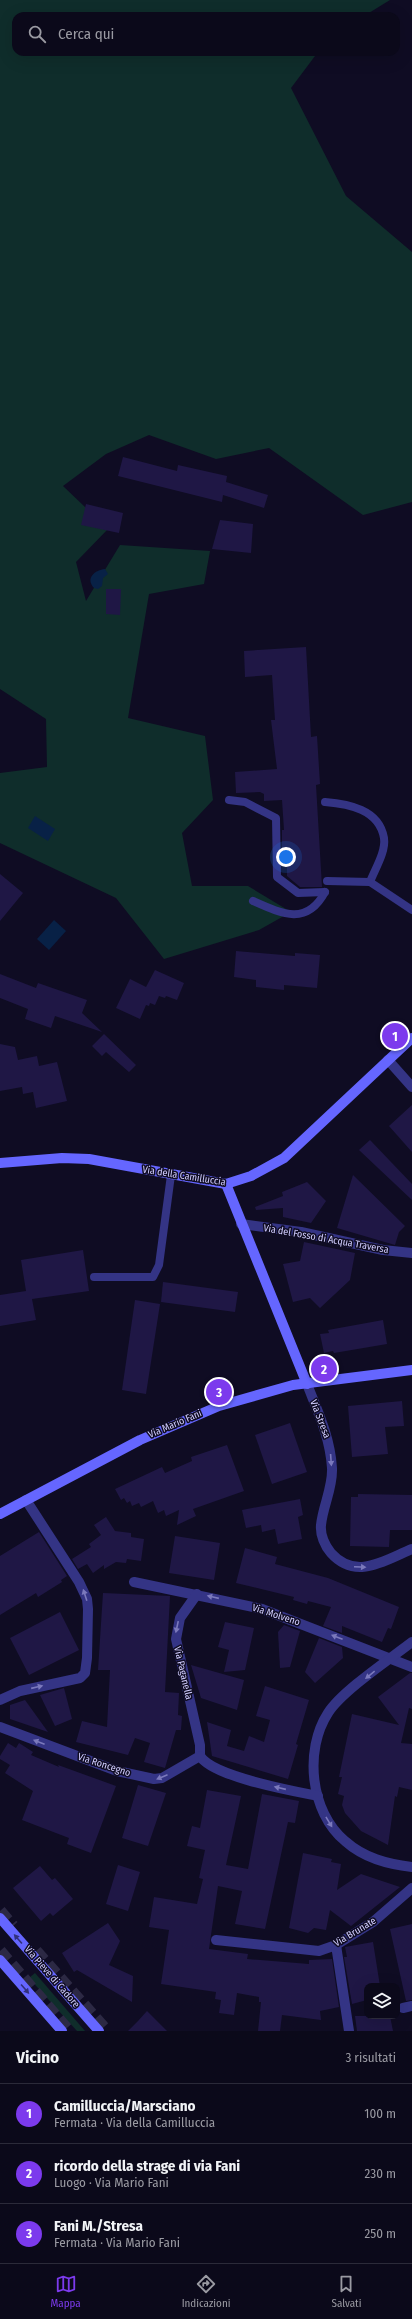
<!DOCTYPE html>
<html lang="it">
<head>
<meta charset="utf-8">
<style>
	body { margin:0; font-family:"Fira Sans Condensed",sans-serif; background:#191727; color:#f1f3f6 }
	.controls { position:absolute; right:12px; bottom:12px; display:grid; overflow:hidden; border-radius:8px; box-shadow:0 4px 16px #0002 }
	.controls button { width:36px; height:36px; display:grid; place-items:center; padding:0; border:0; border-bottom:1px solid #2b2a39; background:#0b091a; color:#f1f3f6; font:20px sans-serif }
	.you { position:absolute; left:286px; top:857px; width:14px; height:14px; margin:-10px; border:3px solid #fff; border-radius:50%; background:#1a73e8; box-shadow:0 0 0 6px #1a73e833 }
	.badge { display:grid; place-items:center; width:26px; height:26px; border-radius:50%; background:#7c3aed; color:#fff; font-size:13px; font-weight:700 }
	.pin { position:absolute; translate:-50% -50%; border:2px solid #fff; box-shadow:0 1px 4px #0006 }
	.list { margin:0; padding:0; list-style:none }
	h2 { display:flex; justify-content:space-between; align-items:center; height:52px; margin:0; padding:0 16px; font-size:17px }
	h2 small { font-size:13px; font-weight:400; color:#9a9aa2 }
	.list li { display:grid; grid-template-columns:26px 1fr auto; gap:12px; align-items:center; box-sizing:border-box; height:60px; padding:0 16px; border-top:1px solid #2b2a39 }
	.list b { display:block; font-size:15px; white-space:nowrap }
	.list p { margin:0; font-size:13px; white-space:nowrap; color:#9a9aa2 }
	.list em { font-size:13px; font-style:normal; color:#9a9aa2 }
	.icon { flex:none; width:22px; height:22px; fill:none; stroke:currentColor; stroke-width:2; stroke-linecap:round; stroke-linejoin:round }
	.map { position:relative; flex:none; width:412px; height:2031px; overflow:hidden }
	.search { position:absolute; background:#0b091a; box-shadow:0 4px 16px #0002; left:12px; right:12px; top:12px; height:44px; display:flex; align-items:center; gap:10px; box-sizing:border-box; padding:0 14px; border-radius:12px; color:#9a9aa2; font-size:15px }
	.sheet { height:232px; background:#0b091a }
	nav { display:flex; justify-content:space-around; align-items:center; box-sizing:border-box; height:56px; border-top:1px solid #2b2a39; background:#0b091a; font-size:11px; color:#9a9aa2 }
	nav a { display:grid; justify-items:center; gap:2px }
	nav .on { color:#7c3aed }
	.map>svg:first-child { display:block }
	.green { fill:#0f2d2b }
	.water { fill:#082146 }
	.building { fill:#1f1745 }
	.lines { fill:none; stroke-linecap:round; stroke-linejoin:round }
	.highway-tunnel { stroke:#2c2944; stroke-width:12; stroke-dasharray:12 6; stroke-linecap:butt }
	.lane { stroke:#343485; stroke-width:8 }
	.street { stroke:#343485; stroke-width:10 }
	.secondary { stroke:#6566ff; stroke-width:10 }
	.oneway { fill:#7b79bc }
	.oneway2 { fill:#31307b }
	.labels { text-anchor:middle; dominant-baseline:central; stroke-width:3; stroke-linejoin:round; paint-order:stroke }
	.street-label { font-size:10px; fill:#d2ceff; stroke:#0f0c23 }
</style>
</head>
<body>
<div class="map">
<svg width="412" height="2031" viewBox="0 0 412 2031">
	<rect width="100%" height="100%" fill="#0f0c23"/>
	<!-- green -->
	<g class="green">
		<polygon points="0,0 390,0 364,16 16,16 16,52 318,52 291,88 346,196 412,252 412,502 363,515 269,448 216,459 149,435 106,454 63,486 108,529 76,562 86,601 120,545 210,551 204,584 149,594 128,718 205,736 213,800 182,833 192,886 248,886 291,912 259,930 164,959 116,898 0,843 0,773 47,767 46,719 0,689"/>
		<polygon points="35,1973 85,2031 77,2031 29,1978"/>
	</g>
	<!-- water -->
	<g class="water">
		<path d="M 105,569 L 108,574 L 103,578 L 102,586 L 98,589 L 94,588 C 85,578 95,570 105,569 Z"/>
		<polygon points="35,816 55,829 48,841 28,828"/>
		<polygon points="54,920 66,931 49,950 37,939"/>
	</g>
	<!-- building -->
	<g class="building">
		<polygon points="123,457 177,471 178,465 227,476 226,482 268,495 264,508 223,495 222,502 118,476"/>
		<polygon points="86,504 123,513 119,533 81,525"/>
		<polygon points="220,520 253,524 251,553 212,549"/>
		<polygon points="106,589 121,589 120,615 106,614"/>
		<polygon points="306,647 311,737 317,736 320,784 316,785 322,887 300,887 287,876 287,865 282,865 282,830 284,830 282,800 264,801 264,794 260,792 236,793 235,772 277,769 271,720 275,720 272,675 245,677 244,651"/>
		<polygon points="0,874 23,893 0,921"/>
		<polygon points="236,951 295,956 295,953 320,955 317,988 284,985 284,990 256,987 256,980 234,977"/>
		<polygon points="155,970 184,983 177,1000 166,996 165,998 159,996 155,1005 150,1003 149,1006 146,1005 140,1019 116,1008 130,979 146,987"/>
		<polygon points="0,974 36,988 38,983 87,1000 82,1013 102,1032 55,1016 51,1028 25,1019 28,1009 0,998"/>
		<polygon points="104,1034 136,1065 129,1072 106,1052 102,1056 92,1046"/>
		<polygon points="0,1044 15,1047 18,1060 37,1056 39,1066 57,1062 67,1101 36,1108 33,1092 23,1094 22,1087 0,1091"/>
		<polygon points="412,1105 412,1152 389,1126"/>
		<polygon points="370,1140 412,1184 412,1200 359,1150"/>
		<polygon points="353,1175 405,1226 399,1232 395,1245 337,1228"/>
		<polygon points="307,1182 326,1201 311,1223 283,1217 283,1208 256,1210 255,1207 283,1196 282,1192"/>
		<polygon points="304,1242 355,1253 350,1280 320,1308 310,1298 293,1302 283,1264 300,1261"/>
		<polygon points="83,1250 89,1291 32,1299 36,1320 0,1326 0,1295 26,1291 21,1260"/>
		<polygon points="163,1282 238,1292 235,1312 161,1302"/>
		<polygon points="135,1300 160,1304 146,1394 122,1390"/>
		<polygon points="383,1320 387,1344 334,1353 333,1351 324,1353 320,1334 329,1333 328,1330"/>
		<polygon points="402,1401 404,1426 385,1427 388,1454 352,1457 348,1406"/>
		<polygon points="290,1423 307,1472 272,1484 255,1435"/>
		<polygon points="227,1445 244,1491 193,1509 196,1516 177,1525 179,1510 166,1516 164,1510 158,1513 153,1501 141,1507 139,1503 132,1506 130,1501 127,1503 124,1498 121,1500 115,1489 162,1467 165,1473 192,1461 191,1457"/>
		<polygon points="358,1494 412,1495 412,1530 390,1530 389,1547 350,1546 351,1497 358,1497"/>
		<polygon points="300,1499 303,1515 298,1517 302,1539 278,1544 275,1529 262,1532 261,1525 246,1528 242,1510"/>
		<polygon points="106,1517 115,1531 131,1533 131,1537 144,1539 141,1561 127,1559 126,1563 116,1562 104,1569 104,1565 93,1573 87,1564 78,1569 72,1559 91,1547 89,1544 101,1535 94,1525"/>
		<polygon points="39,1532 67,1576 61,1580 62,1582 38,1597 36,1593 0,1615 0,1556"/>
		<polygon points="175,1536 220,1543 214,1580 169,1573"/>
		<polygon points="245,1548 277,1557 275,1564 328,1578 399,1607 391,1629 388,1628 382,1642 342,1626 342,1633 323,1626 331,1607 308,1601 307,1604 293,1600 294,1597 236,1583"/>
		<polygon points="103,1593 170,1596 165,1692 179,1693 178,1715 182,1716 181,1730 176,1730 165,1768 144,1762 150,1743 135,1738 128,1755 76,1742 82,1721 107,1727 110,1670 98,1670"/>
		<polygon points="60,1612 79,1650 29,1675 10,1638"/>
		<polygon points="225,1622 254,1628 245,1670 224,1672 229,1650 218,1647"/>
		<polygon points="284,1625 300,1631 290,1667 280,1668 278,1632"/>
		<polygon points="319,1638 342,1647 343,1658 315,1683 305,1672"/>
		<polygon points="191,1665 244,1680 237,1710 201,1698"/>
		<polygon points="410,1673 412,1673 412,1709 409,1708 401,1743 412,1744 412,1790 399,1787 397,1797 395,1796 388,1845 361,1831 345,1813 342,1805 344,1796 338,1794 342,1777 339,1777 352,1714 399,1725 378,1697"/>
		<polygon points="265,1686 309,1700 296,1744 298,1745 288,1779 212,1756 207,1722 231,1730 227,1746 244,1751 249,1736 264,1742 270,1720 256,1716"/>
		<polygon points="64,1688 72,1719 55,1726 40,1695"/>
		<polygon points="25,1700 48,1732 10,1719 10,1705"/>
		<polygon points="8,1743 16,1748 19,1743 33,1752 31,1755 59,1767 58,1765 116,1786 91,1853 67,1844 69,1838 22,1820 33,1791 5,1773 10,1765 0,1759 0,1756"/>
		<polygon points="138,1785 166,1793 148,1846 122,1838"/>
		<polygon points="207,1790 241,1796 226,1865 248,1869 262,1794 299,1801 295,1823 288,1822 265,1929 235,1924 242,1891 218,1886 209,1949 248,1954 247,1959 309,1964 309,1960 332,1959 339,2007 320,2011 321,2020 282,2015 280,2031 258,2031 261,2002 259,2002 259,1997 237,1993 234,2015 219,2013 221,2000 215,1999 216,1992 161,1984 169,1930 149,1927 154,1897 197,1904 203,1879 199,1878 205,1850 187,1846 192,1826 200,1828"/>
		<polygon points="303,1853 332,1859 331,1862 341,1864 337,1890 361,1874 400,1887 351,1926 330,1910 326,1930 314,1928 308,1933 289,1928"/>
		<polygon points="118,1865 140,1872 128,1911 106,1904"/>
		<polygon points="40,1866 52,1880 55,1878 73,1899 53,1916 50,1913 41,1921 13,1888"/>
		<polygon points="108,1923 120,1941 109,1965 133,1976 132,2002 77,1970 74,1972 62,1953"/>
		<polygon points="412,1924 412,2000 406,2001 390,1929"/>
		<polygon points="373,1942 380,1986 367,1986 367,2000 352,2004 344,1957 347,1957 345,1947"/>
		<polygon points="147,2011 167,2031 128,2031 138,2021"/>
		<polygon points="355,2016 390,2016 393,2031 357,2031"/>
	</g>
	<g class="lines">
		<!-- highway-tunnel -->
		<g class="highway-tunnel">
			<polyline points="0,1911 13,1926"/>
			<polyline points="0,1951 69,2031"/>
			<polyline points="36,1951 107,2031"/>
		</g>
		<!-- lane -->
		<g class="lane">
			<polyline points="229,800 245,802 276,818 277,877 298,893 325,892"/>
			<path d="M 325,802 C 348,804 379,809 384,838 C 386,852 375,869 370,882"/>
			<polyline points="327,881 370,882 412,910"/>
			<path d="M 253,901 C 282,914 307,926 325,892"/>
			<polyline points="94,1277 153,1277 159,1265 171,1175"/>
		</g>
		<!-- street -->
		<g class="street">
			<polyline points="388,1060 412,1087"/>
			<polyline points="241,1224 301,1232 383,1250 412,1253"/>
			<path d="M 307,1384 C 318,1412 330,1437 332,1468 C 333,1488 323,1505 321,1525 C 320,1535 325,1546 331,1553 C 356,1581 385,1560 412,1549"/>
			<polyline points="134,1582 262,1609 412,1667"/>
			<polyline points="197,1594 180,1618 176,1639 200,1745 200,1756"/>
			<path d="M 412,1642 C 390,1659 342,1691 328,1713 C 304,1750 310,1812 345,1841 C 364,1858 387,1864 412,1867"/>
			<polyline points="0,1700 20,1691 80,1678 85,1673 87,1658 88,1609 87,1599 79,1582 26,1500"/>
			<path d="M 0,1727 L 117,1771 L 154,1779 L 162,1778 L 200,1756 C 213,1777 293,1791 318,1796"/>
			<polyline points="216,1940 319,1951 336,1945 373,1922 412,1888"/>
			<polyline points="336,1945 349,2031"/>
			<polyline points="403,2008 412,2006"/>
		</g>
		<!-- secondary -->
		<g class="secondary">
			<polyline points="0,1163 62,1158 89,1159 226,1184 251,1176 284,1158 412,1038"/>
			<polyline points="226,1184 307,1384"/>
			<polyline points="0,1514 140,1440 219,1406 293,1385 412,1370"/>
			<polyline points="0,1918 99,2031"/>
			<polyline points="0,1960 62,2031"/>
		</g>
	</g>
	<!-- one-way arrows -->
	<defs><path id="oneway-solid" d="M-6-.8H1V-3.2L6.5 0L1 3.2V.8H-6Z"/></defs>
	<g class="oneway">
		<use href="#oneway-solid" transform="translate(331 1460) rotate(86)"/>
		<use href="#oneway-solid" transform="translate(360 1567) rotate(3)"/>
		<use href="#oneway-solid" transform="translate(85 1595) rotate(-108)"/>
		<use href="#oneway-solid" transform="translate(213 1597) rotate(-167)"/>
		<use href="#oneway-solid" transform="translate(177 1627) rotate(102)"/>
		<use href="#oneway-solid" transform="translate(337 1637) rotate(-159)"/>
		<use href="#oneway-solid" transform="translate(370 1675) rotate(141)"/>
		<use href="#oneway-solid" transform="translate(37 1687) rotate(-13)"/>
		<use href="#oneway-solid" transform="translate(39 1742) rotate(-159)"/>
		<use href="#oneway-solid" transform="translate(162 1777) rotate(157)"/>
		<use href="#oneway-solid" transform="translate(280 1788) rotate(-167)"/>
		<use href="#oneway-solid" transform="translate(329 1822) rotate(59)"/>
	</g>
	<g class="oneway2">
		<use href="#oneway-solid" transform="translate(18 1939) rotate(-131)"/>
		<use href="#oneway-solid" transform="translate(25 1989) rotate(49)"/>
	</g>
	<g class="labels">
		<!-- street labels -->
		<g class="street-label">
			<text transform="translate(184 1176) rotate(9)">Via della Camilluccia</text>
			<text transform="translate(326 1239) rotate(10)">Via del Fosso di Acqua Traversa</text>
			<text transform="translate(320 1419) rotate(69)">Via Stresa</text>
			<text transform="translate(175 1424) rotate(-23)">Via Mario Fani</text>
			<text transform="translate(276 1615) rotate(18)">Via Molveno</text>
			<text transform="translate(183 1673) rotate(77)">Via Paganella</text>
			<text transform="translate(104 1765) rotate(18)">Via Roncegno</text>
			<text transform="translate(355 1932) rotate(-31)">Via Brunate</text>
			<text transform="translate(52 1977) rotate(49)">Via Pieve di Cadore</text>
		</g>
	</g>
</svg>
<div class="controls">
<button><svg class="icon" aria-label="layers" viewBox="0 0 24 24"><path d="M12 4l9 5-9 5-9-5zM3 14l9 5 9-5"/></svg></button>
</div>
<div class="you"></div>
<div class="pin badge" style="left:395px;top:1036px">1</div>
<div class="pin badge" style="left:324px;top:1369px">2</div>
<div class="pin badge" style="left:219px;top:1392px">3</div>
<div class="search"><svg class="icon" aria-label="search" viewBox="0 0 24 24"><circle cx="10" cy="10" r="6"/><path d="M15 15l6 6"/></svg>Cerca qui</div>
</div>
<section class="sheet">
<h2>Vicino<small>3 risultati</small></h2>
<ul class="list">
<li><span class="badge">1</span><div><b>Camilluccia/Marsciano</b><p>Fermata · Via della Camilluccia</p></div><em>100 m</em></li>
<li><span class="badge">2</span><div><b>ricordo della strage di via Fani</b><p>Luogo · Via Mario Fani</p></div><em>230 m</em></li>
<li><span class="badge">3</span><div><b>Fani M./Stresa</b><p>Fermata · Via Mario Fani</p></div><em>250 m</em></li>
</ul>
</section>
<nav>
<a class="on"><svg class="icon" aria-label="map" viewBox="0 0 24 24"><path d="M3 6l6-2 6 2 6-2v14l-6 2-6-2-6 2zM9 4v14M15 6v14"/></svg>Mappa</a>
<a><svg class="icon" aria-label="directions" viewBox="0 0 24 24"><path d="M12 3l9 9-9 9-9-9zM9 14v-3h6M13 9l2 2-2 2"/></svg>Indicazioni</a>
<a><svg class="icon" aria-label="saved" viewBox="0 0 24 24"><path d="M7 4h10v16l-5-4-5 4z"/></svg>Salvati</a>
</nav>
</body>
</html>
